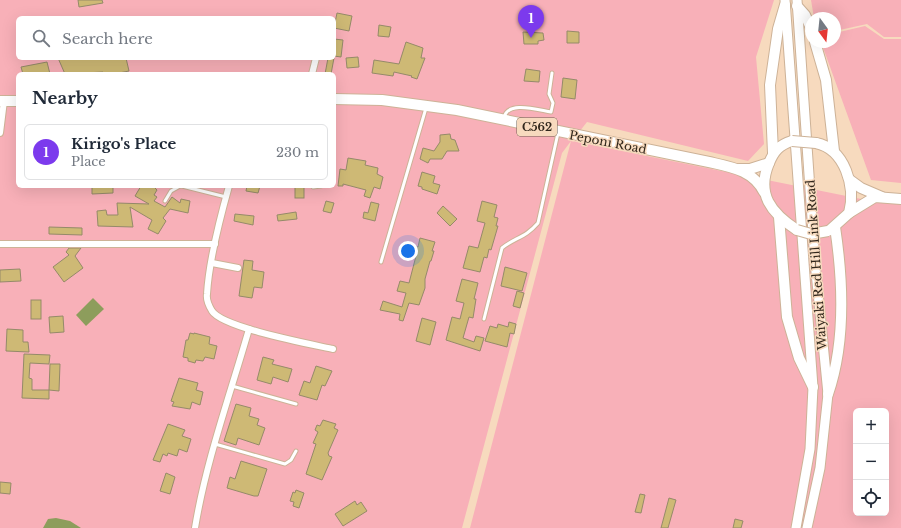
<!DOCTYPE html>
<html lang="en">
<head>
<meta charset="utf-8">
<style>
	body { margin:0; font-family:"Libre Baskerville",serif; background:#f6f6f7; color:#1f2937 }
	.controls { position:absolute; right:12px; bottom:12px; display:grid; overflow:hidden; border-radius:6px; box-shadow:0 4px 16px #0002 }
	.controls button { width:36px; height:36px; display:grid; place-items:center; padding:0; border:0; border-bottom:1px solid #e0e1e3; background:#fff; color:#1f2937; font:20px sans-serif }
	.compass { position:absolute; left:805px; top:12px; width:36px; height:36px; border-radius:50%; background:#fff; box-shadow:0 4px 16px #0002; rotate:165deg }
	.you { position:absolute; left:408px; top:251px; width:14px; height:14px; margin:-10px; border:3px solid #fff; border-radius:50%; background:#1a73e8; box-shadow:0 0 0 6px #1a73e833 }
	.badge { display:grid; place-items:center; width:26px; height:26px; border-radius:50%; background:#7c3aed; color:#fff; font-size:13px; font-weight:700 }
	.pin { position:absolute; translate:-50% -33px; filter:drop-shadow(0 1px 2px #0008) }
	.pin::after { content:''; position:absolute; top:21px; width:14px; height:12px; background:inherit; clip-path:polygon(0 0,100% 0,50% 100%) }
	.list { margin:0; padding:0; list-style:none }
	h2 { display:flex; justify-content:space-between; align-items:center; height:52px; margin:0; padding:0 16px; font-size:17px }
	h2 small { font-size:13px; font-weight:400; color:#747a83 }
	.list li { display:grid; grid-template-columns:26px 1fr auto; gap:12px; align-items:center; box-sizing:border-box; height:56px; margin:0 8px 8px; padding:0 8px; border:1px solid #e0e1e3; border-radius:6px }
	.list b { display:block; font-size:15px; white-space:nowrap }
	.list p { margin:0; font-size:13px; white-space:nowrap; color:#747a83 }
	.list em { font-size:13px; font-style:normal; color:#747a83 }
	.icon { flex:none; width:22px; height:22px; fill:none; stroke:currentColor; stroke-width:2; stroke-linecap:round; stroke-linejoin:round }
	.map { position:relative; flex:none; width:901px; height:528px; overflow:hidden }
	.search { position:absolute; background:#fff; box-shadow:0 4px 16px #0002; left:16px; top:16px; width:320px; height:44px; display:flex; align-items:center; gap:10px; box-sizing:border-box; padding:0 14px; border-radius:6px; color:#747a83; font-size:15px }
	.panel { position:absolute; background:#fff; box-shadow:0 4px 16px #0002; left:16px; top:72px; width:320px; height:116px; border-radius:6px }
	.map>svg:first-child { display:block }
	.green { fill:#f8b0b8; fill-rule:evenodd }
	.water { fill:#8d9d5c }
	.building { fill:#ceb975; stroke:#958a69 }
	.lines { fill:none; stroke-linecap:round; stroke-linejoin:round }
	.service-casing { stroke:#cdb297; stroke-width:5 }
	.minor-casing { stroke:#cdb297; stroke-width:8 }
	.secondary-casing { stroke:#cdb297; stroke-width:11 }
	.primary-casing { stroke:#cdb297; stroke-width:12 }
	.service { stroke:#fff; stroke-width:3 }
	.minor { stroke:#fff; stroke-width:6 }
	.secondary { stroke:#fff; stroke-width:9 }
	.primary { stroke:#fff; stroke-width:10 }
	.primary-bridge-casing { stroke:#cdb297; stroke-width:12; stroke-linecap:butt }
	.primary-bridge { stroke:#fff; stroke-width:10 }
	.labels { text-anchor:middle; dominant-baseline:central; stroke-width:3; stroke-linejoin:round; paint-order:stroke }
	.shield { fill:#f7dabe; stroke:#6c5d4d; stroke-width:1 }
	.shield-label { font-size:11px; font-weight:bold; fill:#31271c }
	.street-label { font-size:12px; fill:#31271c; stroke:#f7dabe }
</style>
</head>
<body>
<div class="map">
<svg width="901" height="528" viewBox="0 0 901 528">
	<rect width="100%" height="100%" fill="#f7dabe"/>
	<!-- green -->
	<g class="green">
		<path d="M 0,0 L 774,0 L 756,57 L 764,144 L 748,161 L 587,122 L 572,141 L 881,203 L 901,204 L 901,528 L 470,528 L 571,141 L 562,153 L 462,528 L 0,528 ZM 18,18 L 334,18 L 334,58 L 18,58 ZM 18,74 L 334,74 L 334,186 L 18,186 ZM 856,411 L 886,411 L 886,513 L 856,513 Z"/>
		<polygon points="811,0 901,0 901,37 884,37 867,24 835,31 835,18 814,18"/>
		<polygon points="865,26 884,39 901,39 901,183 871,180 821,42 835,42 835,33"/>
	</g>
	<!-- water -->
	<g class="water">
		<polygon points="93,298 104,309 86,326 76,315"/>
		<polygon points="56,518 70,521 81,528 43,528 48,519"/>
	</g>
	<!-- building -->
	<g class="building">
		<polygon points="78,0 102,0 103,3 79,7"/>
		<polygon points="337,13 352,16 349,31 334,28"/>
		<polygon points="379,25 391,27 389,37 378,36"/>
		<polygon points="567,31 579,32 579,43 567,43"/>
		<polygon points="523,32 543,33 544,40 538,41 538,44 524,44"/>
		<polygon points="334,39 343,40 341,57 334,56"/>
		<polygon points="406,42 423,48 421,58 425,58 417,79 411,77 412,76 394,72 393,76 372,73 374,60 399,64"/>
		<polygon points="358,57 359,67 347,68 346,58"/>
		<polygon points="58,58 126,58 129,71 114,74 104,74 103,72 65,74"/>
		<polygon points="328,58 334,58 331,74 325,74"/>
		<polygon points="47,62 50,74 23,74 21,67"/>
		<polygon points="526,69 540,71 539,82 524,81"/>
		<polygon points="563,78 577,80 575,99 561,97"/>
		<polygon points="450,134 451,139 455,140 459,151 447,151 442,159 430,159 428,163 420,159 423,148 434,151 440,142 440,135"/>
		<polygon points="348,158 366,161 365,165 378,168 377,174 383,177 380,189 374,187 370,198 364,196 366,190 343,184 343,186 338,186 340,169 346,170"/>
		<polygon points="422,172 435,176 433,183 440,185 437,194 422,189 422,187 418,186"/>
		<polygon points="92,186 113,186 113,193 92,194"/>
		<polygon points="141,186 156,186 155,188 157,190 154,195 157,197 154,201 165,207 172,197 180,203 181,199 190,201 188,213 170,209 163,218 166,221 158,234 148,229 152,220 130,207 133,227 98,226 97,211 106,210 107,215 118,215 117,203 149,204 135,196"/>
		<polygon points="247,186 260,186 258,193 246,191"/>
		<rect x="295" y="186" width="9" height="12"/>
		<polygon points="326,201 334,203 331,213 323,211"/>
		<polygon points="482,201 497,205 494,217 498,218 496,226 498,226 491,250 489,249 487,258 484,257 480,272 463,268 469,246 478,248 485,223 477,221"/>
		<polygon points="371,202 379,204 375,221 363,218 364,212 368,213"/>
		<polygon points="443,206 457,219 450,226 437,213"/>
		<polygon points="296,212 297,219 278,221 277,215"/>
		<polygon points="235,214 254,216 253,225 234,221"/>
		<polygon points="49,227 82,228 82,235 49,234"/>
		<polygon points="420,238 435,242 432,251 434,251 431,261 430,261 425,279 425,288 419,305 409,303 403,321 399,320 400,314 380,310 383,301 402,307 406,293 397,291 400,281 409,283 416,256 408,254 410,245 418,247"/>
		<polygon points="69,248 81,248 75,256 83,268 64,282 53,267 69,255 66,252"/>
		<polygon points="244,260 253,261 252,270 264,272 262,288 254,287 252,298 239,296"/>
		<polygon points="505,267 527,273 522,291 501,286"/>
		<polygon points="20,269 21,281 0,282 0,270"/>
		<polygon points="462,279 478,283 474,299 476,299 473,318 469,317 463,338 474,342 476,336 484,338 480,351 446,340 452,317 460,319 464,303 456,301"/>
		<polygon points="517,291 524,293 520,308 513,306"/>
		<rect x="31" y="300" width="10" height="19"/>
		<polygon points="63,316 64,332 50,333 49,317"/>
		<polygon points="422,318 436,322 430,345 416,341"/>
		<polygon points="509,322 516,324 514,334 510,333 507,347 485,341 490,326 497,328 498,324 508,327"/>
		<polygon points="7,329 23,330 23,342 28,342 29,352 6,351"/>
		<polygon points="190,333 194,334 194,333 210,337 209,344 217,346 214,359 205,357 203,361 196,360 195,363 188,361 188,358 183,357 186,340 188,340"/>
		<polygon points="24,354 50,355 49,364 30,363 29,378 32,379 32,390 49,390 49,399 22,398"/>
		<polygon points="263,357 274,360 272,364 292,369 288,382 273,377 271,384 257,380"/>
		<polygon points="50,364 60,364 59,391 49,390"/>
		<polygon points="316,366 332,371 325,386 322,385 317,400 299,395 304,381 310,383"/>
		<polygon points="179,378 198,383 196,390 203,392 200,405 192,402 190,409 172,406 174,402 171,401"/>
		<polygon points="236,404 251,408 249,416 259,419 257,425 265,428 259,445 238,438 236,445 224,441"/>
		<polygon points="323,420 336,424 334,428 338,430 328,453 329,456 332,457 322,480 306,474 316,444 313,443 318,432 315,430 317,425 320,426"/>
		<polygon points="168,424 185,430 182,436 191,439 187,452 179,449 177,456 168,453 167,456 163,454 160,462 153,460"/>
		<polygon points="241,461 267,469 258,496 254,496 227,488 230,477 235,479"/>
		<polygon points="166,473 175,477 170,494 160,491"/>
		<polygon points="0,482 11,483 10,494 0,493"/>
		<polygon points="296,490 304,493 299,508 293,506 294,502 290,501 293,492 295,493"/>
		<polygon points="640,494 645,495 641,513 635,512"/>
		<polygon points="669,498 676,500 668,528 661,528"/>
		<polygon points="355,501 357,505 361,502 367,511 343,526 335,514"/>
		<polygon points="735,519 743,521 741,528 733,528"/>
	</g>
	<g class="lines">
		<!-- service casing -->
		<g class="service-casing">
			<g id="service">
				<path d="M 504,118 C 507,100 538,110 551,112 L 553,103 L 549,94 L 552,73"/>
				<polyline points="182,186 226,197"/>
				<polyline points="313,187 321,186"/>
				<polyline points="165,201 171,191 180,186"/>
				<polyline points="381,262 426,108"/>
				<path d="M 484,319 L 502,248 C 516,237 525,238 538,223 L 558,133"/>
				<polyline points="232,386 296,404"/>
				<polyline points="215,444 285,464 291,460 296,451"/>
			</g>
		</g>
		<!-- minor casing -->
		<g class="minor-casing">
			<g id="minor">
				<polyline points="312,74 316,58"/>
				<polyline points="0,133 4,101"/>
				<path d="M 229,186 C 220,218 209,260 207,294 C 206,300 209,306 212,311 C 223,328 310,344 333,349"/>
				<polyline points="0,244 215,244"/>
				<polyline points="212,263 238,268"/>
				<path d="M 195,528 C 206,461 230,395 249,329"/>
			</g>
		</g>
		<!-- secondary casing -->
		<g class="secondary-casing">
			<g id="secondary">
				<polyline points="785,0 813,387 810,449 796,528"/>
				<polyline points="797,0 815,262 828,394 820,468 807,528"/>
			</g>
		</g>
		<!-- primary casing -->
		<g class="primary-casing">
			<g id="primary">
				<polyline points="797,6 805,15 811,28"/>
				<polyline points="815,42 826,80 834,151"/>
				<path d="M 334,99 L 382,100 L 457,110 L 709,162 C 731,167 753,170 764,192"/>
				<polyline points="0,101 18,101"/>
				<path d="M 792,141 C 779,145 774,151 769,163 C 756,194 771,213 797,230"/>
				<path d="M 816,143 C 845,149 856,187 849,213 L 830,230"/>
				<polyline points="773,153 770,85 778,29 785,5"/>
				<polyline points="739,169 750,169 769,163"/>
				<polyline points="850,180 861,188 882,197"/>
				<polyline points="849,213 875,197 901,199"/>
				<polyline points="779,217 787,317 799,358 813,387"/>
				<path d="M 828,394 C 846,342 843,280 835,227"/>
			</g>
		</g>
		<!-- service -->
		<use href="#service" class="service"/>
		<!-- minor -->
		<use href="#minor" class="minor"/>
		<!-- secondary -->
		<use href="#secondary" class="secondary"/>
		<!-- primary -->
		<use href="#primary" class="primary"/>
		<!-- primary-bridge casing -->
		<g class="primary-bridge-casing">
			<g id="primary-bridge">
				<polyline points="792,141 816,143"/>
				<polyline points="797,230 811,234 828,231"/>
			</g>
		</g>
		<!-- primary-bridge -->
		<use href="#primary-bridge" class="primary-bridge"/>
	</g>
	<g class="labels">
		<!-- shield labels -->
		<rect class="shield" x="517" y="118" width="40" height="18" rx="3"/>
		<g class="shield-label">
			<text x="537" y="127">C562</text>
		</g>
		<!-- street labels -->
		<g class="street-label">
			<text transform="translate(608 142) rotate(11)">Peponi Road</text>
			<text transform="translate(816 265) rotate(-94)">Waiyaki Red Hill Link Road</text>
		</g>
	</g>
</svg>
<div class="controls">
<button>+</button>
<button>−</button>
<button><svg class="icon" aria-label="locate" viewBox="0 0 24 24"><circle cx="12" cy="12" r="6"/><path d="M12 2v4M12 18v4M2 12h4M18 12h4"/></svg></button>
</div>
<svg class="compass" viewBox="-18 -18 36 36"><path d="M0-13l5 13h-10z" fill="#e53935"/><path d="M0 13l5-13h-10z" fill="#747a83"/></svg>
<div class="you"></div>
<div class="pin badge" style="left:531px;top:38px">1</div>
<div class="search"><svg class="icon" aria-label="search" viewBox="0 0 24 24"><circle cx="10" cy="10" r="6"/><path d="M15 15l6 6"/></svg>Search here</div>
<section class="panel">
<h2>Nearby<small></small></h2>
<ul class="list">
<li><span class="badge">1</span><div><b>Kirigo's Place</b><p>Place</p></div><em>230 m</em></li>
</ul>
</section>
</div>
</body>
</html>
